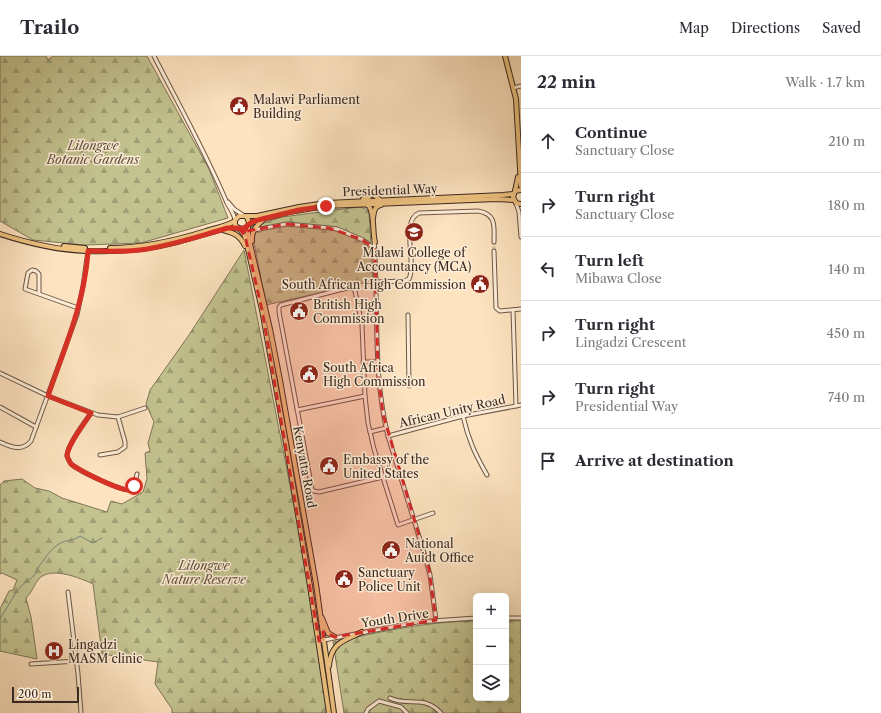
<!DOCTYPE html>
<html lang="en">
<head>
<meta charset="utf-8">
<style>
	body { margin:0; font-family:"Libre Caslon Text",serif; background:#f7f7f7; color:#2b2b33 }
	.controls { position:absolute; right:12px; bottom:12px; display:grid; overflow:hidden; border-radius:6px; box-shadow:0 4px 16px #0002 }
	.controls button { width:36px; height:36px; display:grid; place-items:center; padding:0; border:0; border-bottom:1px solid #e1e1e2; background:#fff; color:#2b2b33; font:20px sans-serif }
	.scale { position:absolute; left:12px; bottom:10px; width:67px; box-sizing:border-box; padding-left:4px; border:2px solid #3b2a22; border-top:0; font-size:11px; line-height:14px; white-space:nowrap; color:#3b2a22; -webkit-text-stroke:3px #feedd6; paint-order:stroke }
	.stop { position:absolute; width:12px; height:12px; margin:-9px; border:3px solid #d93025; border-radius:50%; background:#fff }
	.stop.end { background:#d93025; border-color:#fff; box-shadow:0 1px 4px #0008 }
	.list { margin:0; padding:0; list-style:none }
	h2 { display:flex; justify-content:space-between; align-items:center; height:52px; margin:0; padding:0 16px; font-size:17px }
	h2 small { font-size:13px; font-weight:400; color:#7c7c81 }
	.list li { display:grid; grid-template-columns:26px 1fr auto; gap:12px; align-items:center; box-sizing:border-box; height:64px; padding:0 16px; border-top:1px solid #e1e1e2 }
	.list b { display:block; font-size:15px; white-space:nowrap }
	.list p { margin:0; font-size:13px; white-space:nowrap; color:#7c7c81 }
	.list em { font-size:13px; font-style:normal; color:#7c7c81 }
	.icon { flex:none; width:22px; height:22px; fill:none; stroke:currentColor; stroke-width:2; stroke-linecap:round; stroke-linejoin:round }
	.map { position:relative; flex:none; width:521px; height:657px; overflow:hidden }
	header { display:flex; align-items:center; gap:24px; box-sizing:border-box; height:56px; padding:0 20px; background:#fff; border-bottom:1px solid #e1e1e2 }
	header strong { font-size:19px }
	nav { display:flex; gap:22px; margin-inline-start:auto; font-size:14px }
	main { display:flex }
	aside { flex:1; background:#fff }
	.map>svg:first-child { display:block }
	.forest { fill:url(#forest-firs); stroke:#7f7659 }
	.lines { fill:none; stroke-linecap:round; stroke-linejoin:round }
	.stream { stroke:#778378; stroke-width:1 }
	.minor-tunnel { stroke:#d6bea0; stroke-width:3; stroke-dasharray:3 1.5; stroke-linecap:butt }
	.minor-casing { stroke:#6c584a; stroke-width:5 }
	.major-casing { stroke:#3b2a22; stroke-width:6 }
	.minor { stroke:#feedd6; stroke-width:3 }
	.major { stroke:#eec280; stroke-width:4 }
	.route { stroke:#d93025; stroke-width:5 }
	.marked { fill:#d62828; fill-opacity:0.2; stroke:#d62828; stroke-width:3; stroke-dasharray:8 5; stroke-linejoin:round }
	.labels { text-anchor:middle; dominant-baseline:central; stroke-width:3; stroke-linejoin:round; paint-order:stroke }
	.poi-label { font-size:12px; fill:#3b2a22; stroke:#feedd6; text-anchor:start }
	.park-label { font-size:12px; font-style:italic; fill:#5d503e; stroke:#feedd6 }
	.street-label { font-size:12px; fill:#3b2a22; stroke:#feedd6 }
</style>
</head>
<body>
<header>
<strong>Trailo</strong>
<nav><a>Map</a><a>Directions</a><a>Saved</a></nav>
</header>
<main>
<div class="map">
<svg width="521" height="657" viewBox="0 0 521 657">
	<defs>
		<pattern id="forest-firs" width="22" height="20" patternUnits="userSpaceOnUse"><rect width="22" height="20" fill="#c3c390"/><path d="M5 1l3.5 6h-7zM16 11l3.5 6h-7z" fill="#a09f75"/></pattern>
	</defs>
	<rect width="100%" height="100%" fill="#fde3c0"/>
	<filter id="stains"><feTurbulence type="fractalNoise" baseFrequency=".005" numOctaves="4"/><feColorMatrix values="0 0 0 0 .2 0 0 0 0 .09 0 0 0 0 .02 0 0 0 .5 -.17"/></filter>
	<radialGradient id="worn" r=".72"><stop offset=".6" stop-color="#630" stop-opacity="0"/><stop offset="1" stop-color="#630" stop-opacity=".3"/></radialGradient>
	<!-- forest -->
	<g class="forest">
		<polygon points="0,0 46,0 48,4 53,0 147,0 209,113 228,162 141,187 84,189 33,184 0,165"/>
		<polygon points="359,151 364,152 369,156 373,225 266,249 251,171 282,161"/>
		<path d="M 244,194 L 329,629 L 332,657 L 172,657 L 172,653 L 155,628 L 158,606 L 102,598 L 93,528 C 80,522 49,509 38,524 C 33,531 32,536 26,542 L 31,561 L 37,603 L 0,595 L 0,553 L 9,535 L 13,534 L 17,524 L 2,517 L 0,518 L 0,429 L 4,425 L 22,423 L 35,432 L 49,435 L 62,442 L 107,456 L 111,445 L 122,448 L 143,436 L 147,423 L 145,397 L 150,395 L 148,387 L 154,366 L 146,348 L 150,334 L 189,279 Z"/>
		<path d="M 506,564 L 521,565 L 521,657 L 344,657 L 333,586 C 380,576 428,565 476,565 L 476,642 L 506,642 Z"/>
	</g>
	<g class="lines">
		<!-- stream -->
		<path class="stream" d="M 0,563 C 6,554 11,544 17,535 C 22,527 31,524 36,517 L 36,514 C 42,507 51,492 59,488 C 67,483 72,486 80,480 L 93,487 L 102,482"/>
		<!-- minor-tunnel -->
		<polyline class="minor-tunnel" points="494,186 494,195"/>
		<!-- minor casing -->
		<g class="minor-casing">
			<g id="minor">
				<path d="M 154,0 C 179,49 206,97 227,147 C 230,153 234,157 235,164"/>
				<polyline points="513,32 521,30"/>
				<polyline points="228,146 234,153 243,159"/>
				<polyline points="516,147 519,156 521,181"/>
				<polyline points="254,174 287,168 329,172 337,173 363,184 375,193"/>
				<path d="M 374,184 C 379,249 372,316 388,380 L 425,500 L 430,519 L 436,564"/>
				<polyline points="494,195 496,252 500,255 521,253"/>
				<path d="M 376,226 L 404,225 L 409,223 C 417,206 400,165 419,157 L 478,155 C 497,158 494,171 494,186"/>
				<polyline points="39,238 39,218 36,215 32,214 28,217 25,233 78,252"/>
				<polyline points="513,254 516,350"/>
				<polyline points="408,259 409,330"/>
				<polyline points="363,306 378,306"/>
				<polyline points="0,317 48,340 98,359 118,361 145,352"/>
				<polyline points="0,351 36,371"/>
				<polyline points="297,354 365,340"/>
				<path d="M 91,357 C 85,366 67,389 67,400 C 68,403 70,406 71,408 C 79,415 121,435 130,434 L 134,430 L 137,418"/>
				<path d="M 463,360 C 468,383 475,398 487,419"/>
				<polyline points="370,376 386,372"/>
				<polyline points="388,380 463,360 521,349"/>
				<path d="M 0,386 C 11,391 22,396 31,385 L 77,259 L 83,230 L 88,195"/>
				<polyline points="100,399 118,396 125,391 125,386 118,361"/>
				<polyline points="383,421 319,436 314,435 312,433 279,256 279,251 281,249 347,232 352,232 355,235 362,269 365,340 368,367 374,393 398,469 433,457"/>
				<polyline points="68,536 78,618 81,657"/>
				<polyline points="506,562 521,562"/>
				<polyline points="319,585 417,566 476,562"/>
				<polyline points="31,608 77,605"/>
				<path d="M 390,642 C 408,651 423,638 441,657"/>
				<polyline points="366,657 368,653 379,645 401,651 407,657"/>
			</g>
		</g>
		<!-- major casing -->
		<g class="major-casing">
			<g id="major">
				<polyline points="505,0 516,43 521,130"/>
				<polyline points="521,134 515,135 513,141 516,147 521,148"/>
				<polyline points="515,135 518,121"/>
				<polyline points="363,143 369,141 372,137 379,143"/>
				<path d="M 365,148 L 369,150 C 375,159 372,175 375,186"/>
				<polyline points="246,160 257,160 299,151 326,147 503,139 513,138"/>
				<path d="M 373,162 C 374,156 374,150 381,149"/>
				<polyline points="249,168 258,164 289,156 326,150 496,143 513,144"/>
				<polyline points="248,170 248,179 270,273 280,324 316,528 334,657"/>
				<polyline points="239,172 245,180 262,254 286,387 310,530 329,657"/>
				<path d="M 223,174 C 235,177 240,180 245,190"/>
				<path d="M 0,178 C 28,187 57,194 86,195 C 117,196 147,194 177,186 C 194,182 210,176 227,172 C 233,171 241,174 245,172 C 251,170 249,164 246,160 L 239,160 L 235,164 L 235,169 L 238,172"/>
				<path d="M 252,185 C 251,176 256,170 263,164"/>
				<polyline points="64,190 85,192"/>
				<path d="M 110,192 C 143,192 174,185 206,175 C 215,172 227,170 235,165"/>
				<polyline points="322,562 328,577 335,581"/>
				<path d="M 329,610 C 331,586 344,585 362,576"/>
			</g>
		</g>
		<!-- minor -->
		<use href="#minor" class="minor"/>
		<!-- major -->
		<use href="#major" class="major"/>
	</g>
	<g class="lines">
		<!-- route -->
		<path class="route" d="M 134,430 L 130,434 C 120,435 80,415 71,408 C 70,406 68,403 67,400 C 67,389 85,367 91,357 L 48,340 C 64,293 85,246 88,195 C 105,195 123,196 140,194 C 170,190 199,180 228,172 L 235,172 L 243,173 L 252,166 L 258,164 L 299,154 L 326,150"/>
	</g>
	<!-- marked area -->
	<path class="marked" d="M 287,168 L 329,172 L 363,184 L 375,193 L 378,317 L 383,358 L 429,513 L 436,564 L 335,581 L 323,576 L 324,584 L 319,585 L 262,254 L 245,180 L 239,172 L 245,175 L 248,170 L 247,175 Z"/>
	<!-- icons -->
	<defs>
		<g id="civic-disc" transform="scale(1)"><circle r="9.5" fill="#8f2418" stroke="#feedd6"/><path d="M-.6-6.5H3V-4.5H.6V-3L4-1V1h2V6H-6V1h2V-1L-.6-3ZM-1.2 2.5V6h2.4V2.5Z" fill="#fff"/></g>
		<g id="university-disc" transform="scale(1)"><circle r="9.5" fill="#8f2418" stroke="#feedd6"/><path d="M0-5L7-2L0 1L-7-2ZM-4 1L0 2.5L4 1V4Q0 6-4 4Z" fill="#fff"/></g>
		<g id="hospital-disc" transform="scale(1)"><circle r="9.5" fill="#8f2418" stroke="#feedd6"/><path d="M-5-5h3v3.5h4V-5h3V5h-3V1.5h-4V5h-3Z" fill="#fff"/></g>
	</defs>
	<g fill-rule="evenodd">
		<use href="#civic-disc" x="239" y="50"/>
		<use href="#university-disc" x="414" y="176"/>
		<use href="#civic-disc" x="480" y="228"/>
		<use href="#civic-disc" x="299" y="255"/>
		<use href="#civic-disc" x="309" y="318"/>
		<use href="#civic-disc" x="329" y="410"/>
		<use href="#civic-disc" x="391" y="494"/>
		<use href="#civic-disc" x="344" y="523"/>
		<use href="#hospital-disc" x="54" y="595"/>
	</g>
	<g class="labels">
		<!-- poi labels -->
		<g class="poi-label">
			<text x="253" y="43">Malawi Parliament<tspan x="253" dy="14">Building</tspan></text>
			<text x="414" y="196" text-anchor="middle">Malawi College of<tspan x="414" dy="14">Accountancy (MCA)</tspan></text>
			<text x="466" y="228" text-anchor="end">South African High Commission</text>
			<text x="313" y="248">British High<tspan x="313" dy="14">Commission</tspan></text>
			<text x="323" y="311">South Africa<tspan x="323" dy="14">High Commission</tspan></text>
			<text x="343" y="403">Embassy of the<tspan x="343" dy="14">United States</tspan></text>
			<text x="405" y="487">National<tspan x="405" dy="14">Auidt Office</tspan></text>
			<text x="358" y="516">Sanctuary<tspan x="358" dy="14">Police Unit</tspan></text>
			<text x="68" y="588">Lingadzi<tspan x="68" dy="14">MASM clinic</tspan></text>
		</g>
		<!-- park labels -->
		<g class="park-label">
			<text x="93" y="89">Lilongwe<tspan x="93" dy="14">Botanic Gardens</tspan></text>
			<text x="204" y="509">Lilongwe<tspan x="204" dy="14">Nature Reserve</tspan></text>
		</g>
		<!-- street labels -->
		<g class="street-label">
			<text transform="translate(390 134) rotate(-2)">Presidential Way</text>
			<text transform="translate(452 355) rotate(-13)">African Unity Road</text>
			<text transform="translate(305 411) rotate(80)">Kenyatta Road</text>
			<text transform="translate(395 562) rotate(-9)">Youth Drive</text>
		</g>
	</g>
	<rect width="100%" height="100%" filter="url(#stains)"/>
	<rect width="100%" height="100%" fill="url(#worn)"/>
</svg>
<div class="controls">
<button>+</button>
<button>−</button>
<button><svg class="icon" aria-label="layers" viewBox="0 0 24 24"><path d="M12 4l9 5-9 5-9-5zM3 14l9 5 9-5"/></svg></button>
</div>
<div class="scale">200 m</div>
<div class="stop" style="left:134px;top:430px"></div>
<div class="stop end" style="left:326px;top:150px"></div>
</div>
<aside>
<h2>22 min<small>Walk · 1.7 km</small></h2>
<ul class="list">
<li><svg class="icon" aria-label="ahead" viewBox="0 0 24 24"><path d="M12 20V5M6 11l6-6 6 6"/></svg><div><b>Continue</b><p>Sanctuary Close</p></div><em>210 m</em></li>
<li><svg class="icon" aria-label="right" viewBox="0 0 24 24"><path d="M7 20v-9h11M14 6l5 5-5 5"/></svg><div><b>Turn right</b><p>Sanctuary Close</p></div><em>180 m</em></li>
<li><svg class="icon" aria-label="left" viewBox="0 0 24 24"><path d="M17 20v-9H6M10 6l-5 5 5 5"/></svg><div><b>Turn left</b><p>Mibawa Close</p></div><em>140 m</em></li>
<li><svg class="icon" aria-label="right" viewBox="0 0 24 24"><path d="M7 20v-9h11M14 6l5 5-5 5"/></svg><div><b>Turn right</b><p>Lingadzi Crescent</p></div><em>450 m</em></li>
<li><svg class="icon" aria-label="right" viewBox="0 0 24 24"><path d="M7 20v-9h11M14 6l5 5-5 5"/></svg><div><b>Turn right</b><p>Presidential Way</p></div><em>740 m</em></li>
<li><svg class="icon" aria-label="arrive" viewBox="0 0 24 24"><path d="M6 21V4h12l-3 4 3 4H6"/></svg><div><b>Arrive at destination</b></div></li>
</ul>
</aside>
</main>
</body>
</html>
